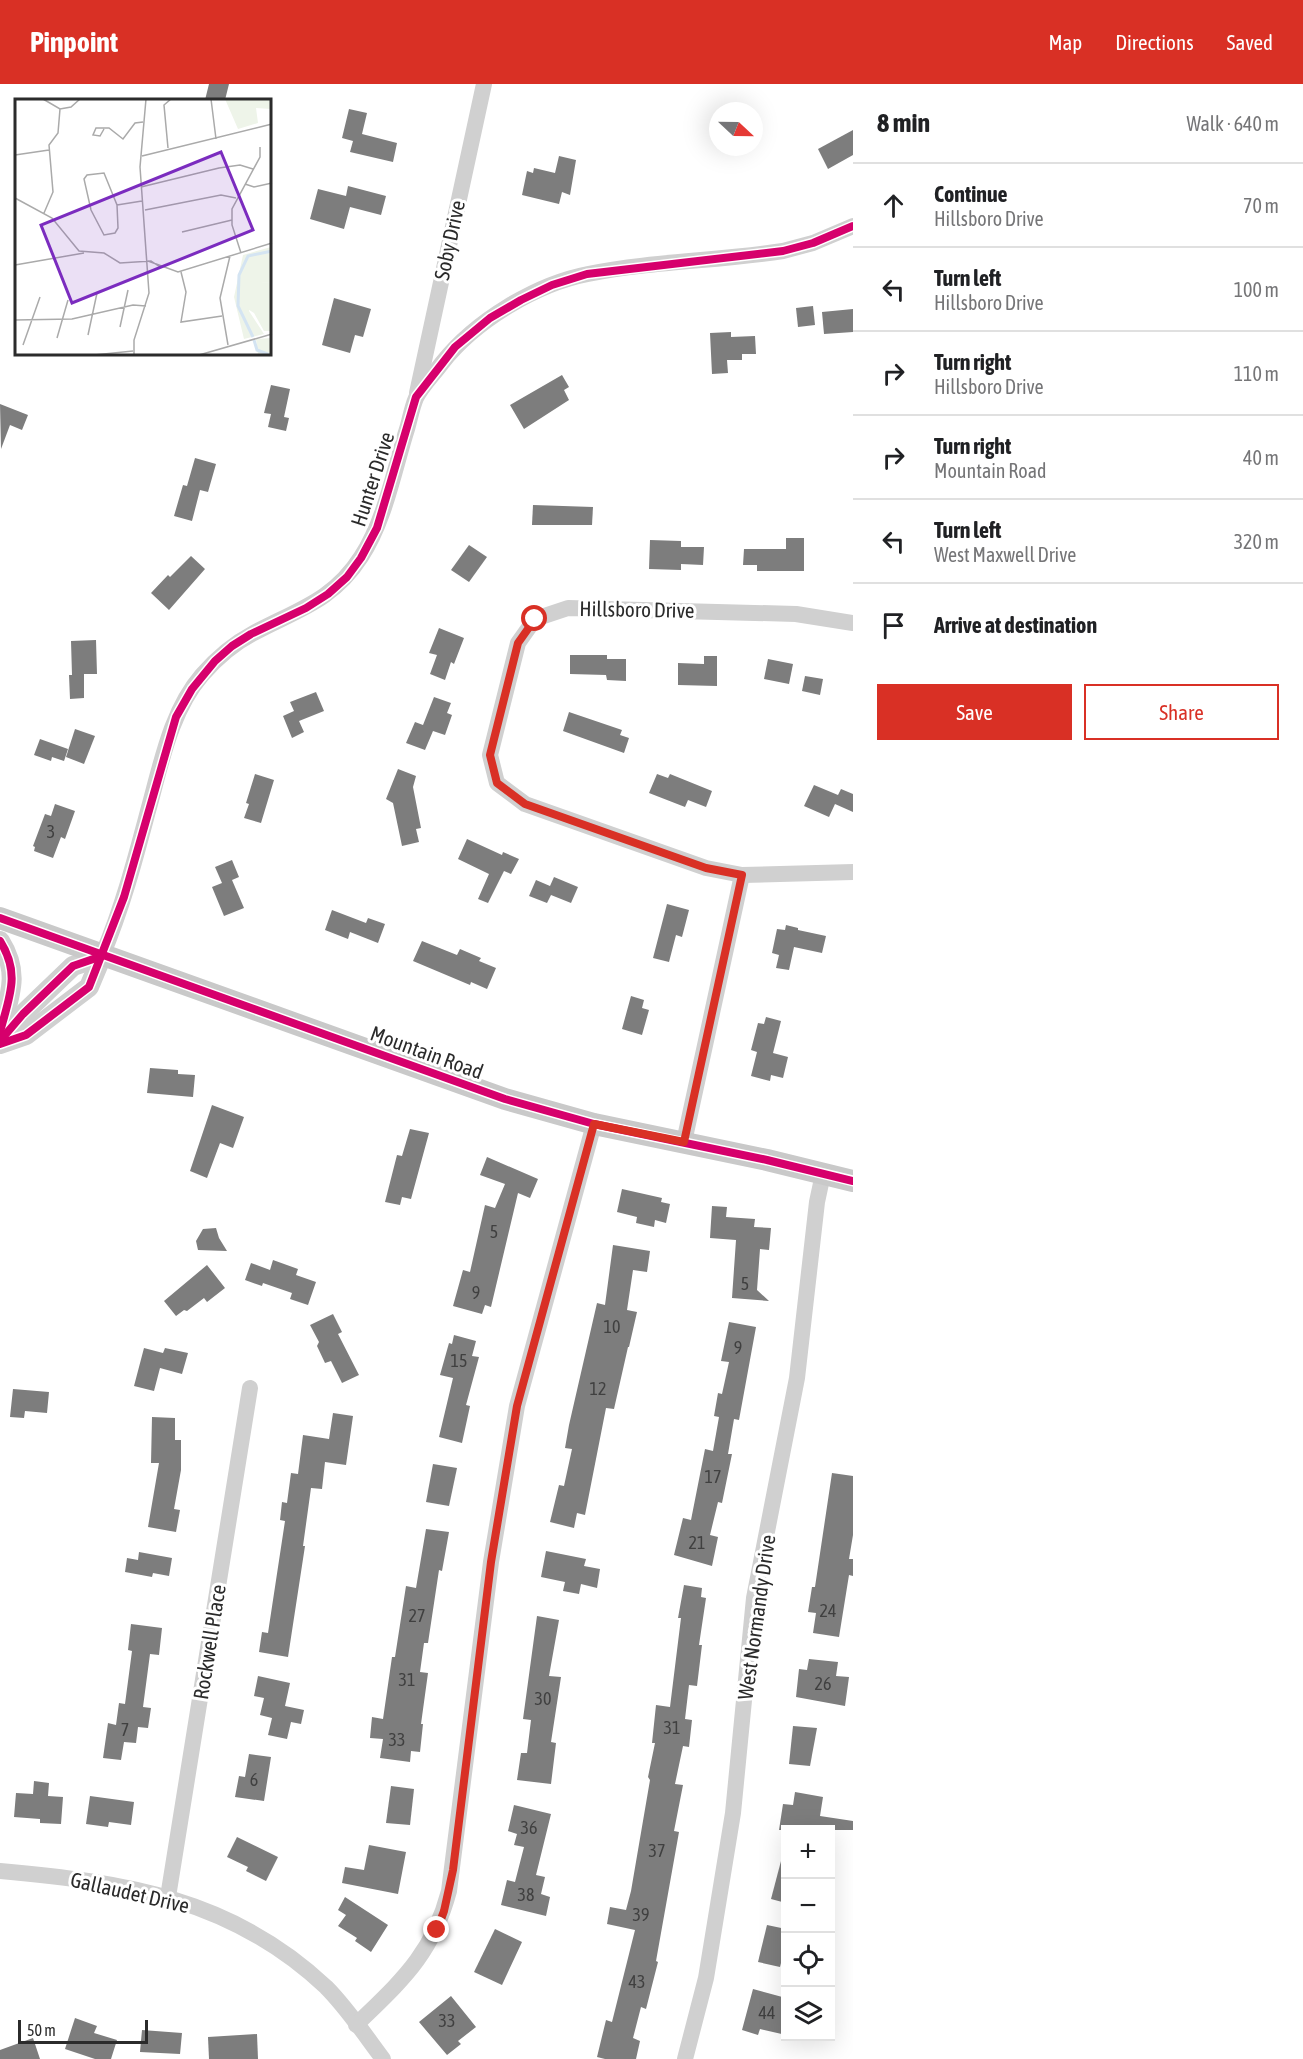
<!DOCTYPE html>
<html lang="en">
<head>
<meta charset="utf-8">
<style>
	body { margin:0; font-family:"Asap Condensed",sans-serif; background:#f6f6f6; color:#202124 }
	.controls { position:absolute; right:18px; bottom:18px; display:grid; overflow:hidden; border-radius:0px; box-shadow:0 6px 24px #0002 }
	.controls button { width:54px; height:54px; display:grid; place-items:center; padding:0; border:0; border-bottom:2px solid #e0e0e0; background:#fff; color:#202124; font:30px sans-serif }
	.compass { position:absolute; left:709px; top:18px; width:54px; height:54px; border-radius:50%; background:#fff; box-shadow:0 6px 24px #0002; rotate:112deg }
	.scale { position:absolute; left:18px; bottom:15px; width:130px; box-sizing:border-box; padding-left:6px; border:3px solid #2b2b2b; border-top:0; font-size:16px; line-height:21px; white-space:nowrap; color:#2b2b2b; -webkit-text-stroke:4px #fff; paint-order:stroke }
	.stop { position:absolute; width:18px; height:18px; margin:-14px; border:4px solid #d93025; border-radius:50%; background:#fff }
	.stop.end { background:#d93025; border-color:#fff; box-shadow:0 2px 6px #0008 }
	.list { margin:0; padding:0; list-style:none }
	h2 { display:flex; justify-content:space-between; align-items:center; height:78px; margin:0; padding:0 24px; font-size:26px }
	h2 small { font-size:20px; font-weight:400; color:#757577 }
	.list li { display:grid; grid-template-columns:39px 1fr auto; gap:18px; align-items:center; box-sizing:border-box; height:84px; padding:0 24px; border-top:2px solid #e0e0e0 }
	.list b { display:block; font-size:22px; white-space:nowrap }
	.list p { margin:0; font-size:20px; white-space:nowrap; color:#757577 }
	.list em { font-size:20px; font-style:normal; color:#757577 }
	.actions { display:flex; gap:12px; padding:18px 24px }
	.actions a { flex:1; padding:14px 0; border:2px solid #d93025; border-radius:0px; text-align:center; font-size:21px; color:#d93025 }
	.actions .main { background:#d93025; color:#fff }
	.icon { flex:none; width:33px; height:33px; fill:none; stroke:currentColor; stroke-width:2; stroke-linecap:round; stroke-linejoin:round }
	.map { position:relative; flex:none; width:853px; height:1975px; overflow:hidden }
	header { display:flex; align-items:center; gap:36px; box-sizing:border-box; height:84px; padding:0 30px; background:#d93025; color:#fff }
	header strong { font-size:28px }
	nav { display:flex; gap:33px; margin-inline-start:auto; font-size:21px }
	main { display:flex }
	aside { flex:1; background:#fff }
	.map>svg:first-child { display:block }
	.building { fill:#7d7d7d }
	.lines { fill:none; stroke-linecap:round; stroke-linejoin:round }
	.minor { stroke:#d0d0d0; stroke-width:16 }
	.tertiary { stroke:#d0d0d0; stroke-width:20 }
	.secondary { stroke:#c9c9c9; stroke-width:22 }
	.cycleway-casing { stroke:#fff; stroke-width:11 }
	.cycleway { stroke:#d6006c; stroke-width:8 }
	.route { stroke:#d93025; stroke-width:8 }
	.labels { text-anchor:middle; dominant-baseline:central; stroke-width:6; stroke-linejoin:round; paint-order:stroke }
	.number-label { font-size:18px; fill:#404040 }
	.street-label { font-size:21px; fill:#2b2b2b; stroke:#fff }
	.inset-river { fill:none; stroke:#d4e4f2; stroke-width:3 }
	.inset-road { fill:none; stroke:#aaa; stroke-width:1.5 }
	.view { fill:#7b2cbf; fill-opacity:0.15; stroke:#7b2cbf; stroke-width:3 }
	.inset-edge { fill:none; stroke:#2b2b2b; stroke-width:3 }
</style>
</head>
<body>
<header>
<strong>Pinpoint</strong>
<nav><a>Map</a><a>Directions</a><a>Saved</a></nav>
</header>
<main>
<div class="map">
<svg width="853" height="1975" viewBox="0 0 853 1975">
	<rect width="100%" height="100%" fill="#fff"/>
	<!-- building -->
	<g class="building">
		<polygon points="209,0 229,0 225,16 205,16"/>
		<polygon points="349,25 367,29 362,50 397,59 393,78 350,68 353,57 342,54"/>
		<polygon points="853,46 853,71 828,85 818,65"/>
		<polygon points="559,72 576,76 570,111 562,108 559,120 522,111 527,87 533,89 534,84 555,89"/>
		<polygon points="348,102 386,112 381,131 350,123 344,145 310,135 318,105 346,112"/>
		<polygon points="334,214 371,225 363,253 355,251 350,269 322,261"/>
		<polygon points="813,222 815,241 798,243 796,224"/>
		<polygon points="853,225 853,248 824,250 822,228"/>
		<polygon points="731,248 731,253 755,252 756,270 742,270 742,276 727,276 728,289 712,290 710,249"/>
		<polygon points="562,291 569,303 564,306 569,316 524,345 510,321"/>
		<polygon points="271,301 290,305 284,333 289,334 286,347 268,343 271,330 264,329"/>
		<polygon points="0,320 28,331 22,346 10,341 1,365"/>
		<polygon points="195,374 216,380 208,408 200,406 192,437 174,432 183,401 187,402"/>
		<polygon points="533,421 593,423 592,441 532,441"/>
		<polygon points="786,454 804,454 804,487 757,487 757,481 743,481 744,465 786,465"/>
		<polygon points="650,456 681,457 681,463 704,463 703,481 681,480 681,486 649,485"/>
		<polygon points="469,461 487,473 469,498 451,486"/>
		<polygon points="191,472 205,485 169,526 151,509 168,491 170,493"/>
		<polygon points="439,544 464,554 454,580 451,578 445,596 430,590 437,571 429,569"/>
		<polygon points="96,556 97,590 84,590 84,614 70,615 69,591 72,591 71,557"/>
		<polygon points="570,571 607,571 607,575 626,575 626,597 607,596 606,591 570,590"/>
		<polygon points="704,572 717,572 717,602 678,601 678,579 704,580"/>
		<polygon points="768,575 793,580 789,600 764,595"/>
		<polygon points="805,592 823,595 820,611 802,607"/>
		<polygon points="316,608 324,627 299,637 304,648 292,654 283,632 294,627 290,618"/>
		<polygon points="434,613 451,619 447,629 452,631 445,651 433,647 425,666 406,659 415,638 423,641"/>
		<polygon points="569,628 622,646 620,651 629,654 624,669 563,647"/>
		<polygon points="75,645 95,652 84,680 66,673"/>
		<polygon points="40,655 68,665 64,677 52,673 51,677 34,671"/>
		<polygon points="398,685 416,692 413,703 421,744 416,745 419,758 402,762 393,719 386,715"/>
		<polygon points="255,690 274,696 261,739 244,734 249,720 246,719"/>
		<polygon points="657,690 668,694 670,690 712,707 706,723 688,716 685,723 649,709"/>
		<polygon points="814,701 838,711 841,705 853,710 853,728 835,720 829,733 804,722"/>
		<polygon points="55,720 75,727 65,755 61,753 53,774 34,767 35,763 33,762 45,730 51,732"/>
		<polygon points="467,755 502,771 503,768 519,775 511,790 504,787 488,819 478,815 489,790 458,775"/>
		<polygon points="232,776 239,793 232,796 244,824 224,832 212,803 222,799 215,783"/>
		<polygon points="554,793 578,803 571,819 551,811 547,819 529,812 536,796 550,802"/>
		<polygon points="667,820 689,826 682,853 676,851 669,878 653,874"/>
		<polygon points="332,826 366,839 368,834 385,840 378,859 350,848 348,855 325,846"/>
		<polygon points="786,841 798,844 798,846 826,852 822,869 794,863 789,886 776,884 779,871 772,869 777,845 785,846"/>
		<polygon points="422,857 457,871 460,865 481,874 479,877 496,884 487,905 471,898 470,901 413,877"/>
		<polygon points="631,912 644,916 642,924 649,926 642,951 622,945"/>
		<polygon points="766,933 781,937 773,969 788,973 783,994 771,991 770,997 751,992 757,968 751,966 758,939 764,940"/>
		<polygon points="150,984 178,986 178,990 195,991 193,1013 147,1009"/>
		<polygon points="212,1021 244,1033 233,1064 220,1059 207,1094 190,1087"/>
		<polygon points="410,1045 429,1049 411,1115 402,1113 400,1121 385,1118 397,1071 402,1072"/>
		<polygon points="487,1073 538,1095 530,1114 518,1109 491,1223 485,1221 482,1230 453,1222 463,1186 470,1188 485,1121 495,1124 505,1100 480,1091"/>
		<polygon points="622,1105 662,1114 661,1118 670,1120 666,1139 655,1136 654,1143 636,1139 637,1133 617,1128"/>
		<polygon points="712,1122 727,1123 726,1133 755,1135 754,1143 771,1144 769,1166 760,1165 757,1206 769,1217 732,1214 736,1156 710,1154"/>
		<polygon points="216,1144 219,1154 227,1167 198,1166 196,1157 203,1145"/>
		<polygon points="613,1161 650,1167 647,1188 633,1186 627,1226 637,1228 629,1263 628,1263 614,1325 606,1324 585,1431 577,1429 574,1444 550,1438 559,1401 564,1402 572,1365 565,1364 569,1341 597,1219 605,1221"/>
		<polygon points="273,1176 298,1185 296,1191 316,1198 308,1221 290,1215 292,1209 263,1199 262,1202 245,1196 251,1179 270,1186"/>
		<polygon points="207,1181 225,1204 207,1218 204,1214 187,1227 184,1226 176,1232 164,1217"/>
		<polygon points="333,1230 342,1248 338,1250 359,1291 342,1299 331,1277 325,1279 317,1262 319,1258 310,1241"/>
		<polygon points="729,1238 756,1243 739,1336 734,1335 728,1370 732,1370 722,1419 718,1418 710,1451 718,1453 712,1482 674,1471 683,1434 691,1436 705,1365 713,1367 719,1333 714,1332 718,1309 722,1310 729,1278 721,1277"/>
		<polygon points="454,1251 476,1257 472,1272 479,1273 466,1321 470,1322 462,1359 439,1353 453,1294 440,1291 449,1259 452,1260"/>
		<polygon points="144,1264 163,1269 165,1264 188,1269 182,1290 160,1284 154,1307 134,1302"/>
		<polygon points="13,1305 49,1308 47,1329 25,1327 24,1334 10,1333"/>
		<polygon points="333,1329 353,1332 346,1381 325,1378 322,1405 311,1404 303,1462 305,1462 288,1573 259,1568 262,1548 268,1549 285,1437 280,1436 282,1418 287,1419 291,1389 298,1390 303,1351 329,1355"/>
		<polygon points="152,1333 175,1334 175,1356 181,1356 181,1386 174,1425 180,1426 176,1448 148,1443 159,1379 151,1379"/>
		<polygon points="433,1380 457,1384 449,1422 426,1418"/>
		<polygon points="832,1389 853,1392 853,1451 849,1475 853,1475 853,1492 849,1491 839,1553 813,1549 816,1529 808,1528 812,1503 815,1503"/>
		<polygon points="426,1445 449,1448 442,1487 439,1486 428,1559 424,1559 420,1588 428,1589 421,1640 423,1640 420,1668 411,1667 410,1678 380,1674 383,1655 370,1654 372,1633 383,1635 392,1573 395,1573 406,1502 416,1504"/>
		<polygon points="546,1467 586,1475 584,1482 600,1485 597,1504 581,1500 579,1510 563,1507 565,1498 541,1493"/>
		<polygon points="139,1468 172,1474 169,1492 153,1489 152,1493 125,1488 127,1474 138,1476"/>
		<polygon points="684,1501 702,1504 701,1513 706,1514 699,1561 702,1561 697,1602 689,1601 685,1635 692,1636 689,1663 683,1662 675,1700 683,1701 674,1747 679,1748 656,1877 658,1878 646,1925 641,1923 633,1954 640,1957 636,1975 605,1975 597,1973 606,1936 612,1938 635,1846 607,1840 610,1823 626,1826 631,1807 650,1696 648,1693 655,1659 652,1659 656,1621 670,1623 681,1534 678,1534"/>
		<polygon points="537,1532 559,1536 549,1592 561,1593 551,1658 556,1659 551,1700 517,1696 521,1669 527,1669 531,1636 523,1635"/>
		<polygon points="131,1540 162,1544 159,1571 150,1570 143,1623 151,1624 148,1644 138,1643 136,1659 124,1658 121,1676 103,1674 108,1639 116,1641 119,1619 125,1620 132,1567 128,1566"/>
		<polygon points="809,1575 838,1578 836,1592 849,1593 845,1622 796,1613 799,1585 807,1586"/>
		<polygon points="258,1592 290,1599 285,1622 304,1626 301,1640 291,1638 287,1655 268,1651 272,1634 260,1631 264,1614 254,1612"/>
		<polygon points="793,1642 817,1644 810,1682 789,1680"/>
		<polygon points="249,1670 271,1673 264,1717 235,1713 239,1692 245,1693"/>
		<polygon points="34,1697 49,1699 48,1712 63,1713 61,1740 40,1739 40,1735 14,1733 16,1709 33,1710"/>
		<polygon points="391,1702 414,1705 410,1741 386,1739"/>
		<polygon points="795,1708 823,1713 820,1732 853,1737 853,1746 779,1746 783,1720 793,1721"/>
		<polygon points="90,1712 134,1718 131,1741 109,1738 108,1743 86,1740"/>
		<polygon points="514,1721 551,1730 536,1791 545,1793 541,1810 550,1813 546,1832 501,1821 507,1796 515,1798 524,1763 514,1761 517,1750 508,1747"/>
		<polygon points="237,1753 278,1773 266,1797 246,1787 248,1783 227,1773"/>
		<polygon points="369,1761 406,1768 398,1810 342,1799 345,1783 364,1786"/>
		<polygon points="781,1777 786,1777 786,1819 771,1815"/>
		<polygon points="345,1813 388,1841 371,1868 355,1857 357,1854 338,1842 346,1831 338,1826"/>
		<polygon points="767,1841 786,1845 786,1859 780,1883 758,1878"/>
		<polygon points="495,1845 522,1858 502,1901 474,1888"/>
		<polygon points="753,1905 786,1914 786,1951 760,1945 758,1951 742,1946"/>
		<polygon points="451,1912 476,1943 458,1957 461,1960 447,1971 419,1938"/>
		<polygon points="75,1934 97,1942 94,1949 117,1956 111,1975 95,1975 65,1965"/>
		<polygon points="142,1946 182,1949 180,1970 140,1968"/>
		<polygon points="257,1950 258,1975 209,1975 208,1953"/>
		<polygon points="33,1954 40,1975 0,1975 0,1966"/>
	</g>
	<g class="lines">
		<!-- minor -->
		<g class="minor">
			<polyline points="417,309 484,0"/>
			<polyline points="853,539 796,530 568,524 535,535 518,559 490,671 497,699 525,720 706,784 742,791 853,788"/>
			<path d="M 102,872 C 122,825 135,776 148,727 C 161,681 170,628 202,591 C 216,575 233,560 252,550 C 296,526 332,518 361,473 C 385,437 394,386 407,345 C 410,335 412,323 416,314 C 422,302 434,290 442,279 C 475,237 536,200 588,190 C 652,177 719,177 783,167 L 813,159 L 853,142"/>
			<polyline points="684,1058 742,791"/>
			<path d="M 0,1787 C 123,1798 232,1814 326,1903 C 347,1924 365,1951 383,1975"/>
			<polyline points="168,1813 250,1304"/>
			<path d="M 356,1941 C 402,1896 432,1871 449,1807 L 491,1478 L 517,1322 L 594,1040"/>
			<polyline points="685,1975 706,1894 733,1729 754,1514 797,1294 817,1118 823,1090"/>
		</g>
		<!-- tertiary -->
		<g class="tertiary">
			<path d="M 0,857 C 21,890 9,913 0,948"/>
			<polyline points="0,957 23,930 73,882 102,872"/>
			<polyline points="0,960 26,951 89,903 102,872"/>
		</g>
		<!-- secondary -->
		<polyline class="secondary" points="0,834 505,1015 594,1040 767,1076 853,1097"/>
		<!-- cycleway casing -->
		<g class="cycleway-casing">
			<g id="cycleway">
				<polyline points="0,834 505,1015 594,1040 767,1076 853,1097"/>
				<path d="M 0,857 C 21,890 9,913 0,948"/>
				<polyline points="0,957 23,930 73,882 102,872"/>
				<polyline points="0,960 26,951 89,903 124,813 176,633 192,605 215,577 232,562 251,550 306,524 328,510 347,493 361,474 377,444 416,313 455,263 490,234 521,216 552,201 587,190 783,167 813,159 853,142"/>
			</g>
		</g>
		<!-- cycleway -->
		<use href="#cycleway" class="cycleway"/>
	</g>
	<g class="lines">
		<!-- route -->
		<polyline class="route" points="437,1846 444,1827 453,1786 491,1478 517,1322 594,1040 684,1058 742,791 706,784 525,720 497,699 490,671 518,559 535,535"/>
	</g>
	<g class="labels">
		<!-- number labels -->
		<g class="number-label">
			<text x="51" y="747">3</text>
			<text x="494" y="1147">5</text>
			<text x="745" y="1199">5</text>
			<text x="476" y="1208">9</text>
			<text x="612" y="1242">10</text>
			<text x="738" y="1263">9</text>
			<text x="459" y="1276">15</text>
			<text x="598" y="1304">12</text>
			<text x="713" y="1392">17</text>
			<text x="697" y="1458">21</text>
			<text x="828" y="1526">24</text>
			<text x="417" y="1531">27</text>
			<text x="407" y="1595">31</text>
			<text x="823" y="1599">26</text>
			<text x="543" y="1614">30</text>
			<text x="672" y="1643">31</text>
			<text x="125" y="1645">7</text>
			<text x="397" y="1655">33</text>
			<text x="254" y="1695">6</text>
			<text x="529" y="1743">36</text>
			<text x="657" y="1766">37</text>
			<text x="526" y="1810">38</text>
			<text x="641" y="1830">39</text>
			<text x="637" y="1897">43</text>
			<text x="767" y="1928">44</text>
			<text x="447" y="1936">33</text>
		</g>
		<!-- street labels -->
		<g class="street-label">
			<text transform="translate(449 156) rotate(-78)">Soby Drive</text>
			<text transform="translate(372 395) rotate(-72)">Hunter Drive</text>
			<text transform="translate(637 525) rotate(1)">Hillsboro Drive</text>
			<text transform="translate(427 968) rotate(20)">Mountain Road</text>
			<text transform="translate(756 1533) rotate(-82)">West Normandy Drive</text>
			<text transform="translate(209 1558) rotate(-81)">Rockwell Place</text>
			<text transform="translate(130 1808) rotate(13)">Gallaudet Drive</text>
		</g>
	</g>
	<!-- overview -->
	<g transform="translate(15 15)">
		<rect width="256" height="256" fill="#fff"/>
		<path d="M 256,148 L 256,184 L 236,183 L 234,212 L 249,235 L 229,240 L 219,198 L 228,156 Z" fill="#eef4e9"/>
		<path d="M 236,182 L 256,184 L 256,232 L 249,232 L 239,214 L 231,209 L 228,195 L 229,187 Z" fill="#eef4e9"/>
		<path d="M 210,0 L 256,0 L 256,10 L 241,9 L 243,24 L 223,30 ZM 256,239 L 256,256 L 243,256 L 241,240 Z" fill="#eef4e9"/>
		<path class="inset-river" d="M 238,238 L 223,207 L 224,176 L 233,157 L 257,152M 239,241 L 242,251 L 255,256"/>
		<path class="inset-road" d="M 28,0 L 45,10 L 56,8 L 65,0M 196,0 L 201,40M 89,30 L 85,37 L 78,36 L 81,29 L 94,29 L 108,40 L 120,24 L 128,23M 153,49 L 149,6 L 156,0M 0,56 L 34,51M 127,57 L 257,25M 89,74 L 102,106 L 103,129 L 100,134 L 89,136 L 76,111 L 69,80 L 72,76 ZM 230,85 L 239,88 L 257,84M 126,88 L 204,69 L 225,66 L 238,70M 0,99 L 37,119 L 64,152 L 89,154 L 105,164 L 136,162 L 145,168M 102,106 L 127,102M 130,111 L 206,96 L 221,99M 29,114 L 38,93 L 34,46 L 43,34 L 45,10M 167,133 L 217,121M 226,154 L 217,126 L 217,110 L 245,58 L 245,48M 133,162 L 163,173 L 257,144M 0,166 L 69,154M 166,173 L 171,193 L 166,223 L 207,217M 0,221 L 57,220 L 118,206 L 131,207M 105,228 L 113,191M 73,236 L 82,194M 42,239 L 53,201M 8,246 L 25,198M 213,246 L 205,199 L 215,157M 79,256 L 118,252M 119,256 L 119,241 L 134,194 L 125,68 L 131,0M 184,256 L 257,235"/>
		<path class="view" d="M 206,53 L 238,131 L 57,204 L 26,126 Z"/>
		<rect width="256" height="256" class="inset-edge"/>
	</g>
</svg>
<div class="controls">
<button>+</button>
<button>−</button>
<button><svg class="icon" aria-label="locate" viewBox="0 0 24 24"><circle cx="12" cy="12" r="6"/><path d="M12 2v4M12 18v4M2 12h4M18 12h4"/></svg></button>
<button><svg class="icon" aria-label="layers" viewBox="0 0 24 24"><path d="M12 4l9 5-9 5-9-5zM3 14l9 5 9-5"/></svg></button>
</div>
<svg class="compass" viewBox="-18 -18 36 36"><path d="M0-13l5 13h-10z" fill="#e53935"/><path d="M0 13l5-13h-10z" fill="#757577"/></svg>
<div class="scale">50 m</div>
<div class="stop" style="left:535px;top:535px"></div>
<div class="stop end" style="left:437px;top:1846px"></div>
</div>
<aside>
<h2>8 min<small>Walk · 640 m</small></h2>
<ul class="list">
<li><svg class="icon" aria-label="ahead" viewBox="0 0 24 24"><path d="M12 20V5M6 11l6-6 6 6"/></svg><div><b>Continue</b><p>Hillsboro Drive</p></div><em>70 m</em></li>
<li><svg class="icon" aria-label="left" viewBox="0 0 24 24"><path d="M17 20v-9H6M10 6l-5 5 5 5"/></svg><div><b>Turn left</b><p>Hillsboro Drive</p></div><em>100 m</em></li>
<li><svg class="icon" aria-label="right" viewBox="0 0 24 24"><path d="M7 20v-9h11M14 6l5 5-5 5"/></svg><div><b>Turn right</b><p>Hillsboro Drive</p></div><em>110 m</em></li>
<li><svg class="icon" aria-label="right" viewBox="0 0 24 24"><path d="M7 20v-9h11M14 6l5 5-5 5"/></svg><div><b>Turn right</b><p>Mountain Road</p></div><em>40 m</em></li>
<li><svg class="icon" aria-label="left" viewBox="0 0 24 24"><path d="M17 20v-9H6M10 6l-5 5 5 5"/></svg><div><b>Turn left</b><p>West Maxwell Drive</p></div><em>320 m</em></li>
<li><svg class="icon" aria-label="arrive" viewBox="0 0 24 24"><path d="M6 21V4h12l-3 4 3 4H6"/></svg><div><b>Arrive at destination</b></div></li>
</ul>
<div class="actions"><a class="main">Save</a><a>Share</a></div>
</aside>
</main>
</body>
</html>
